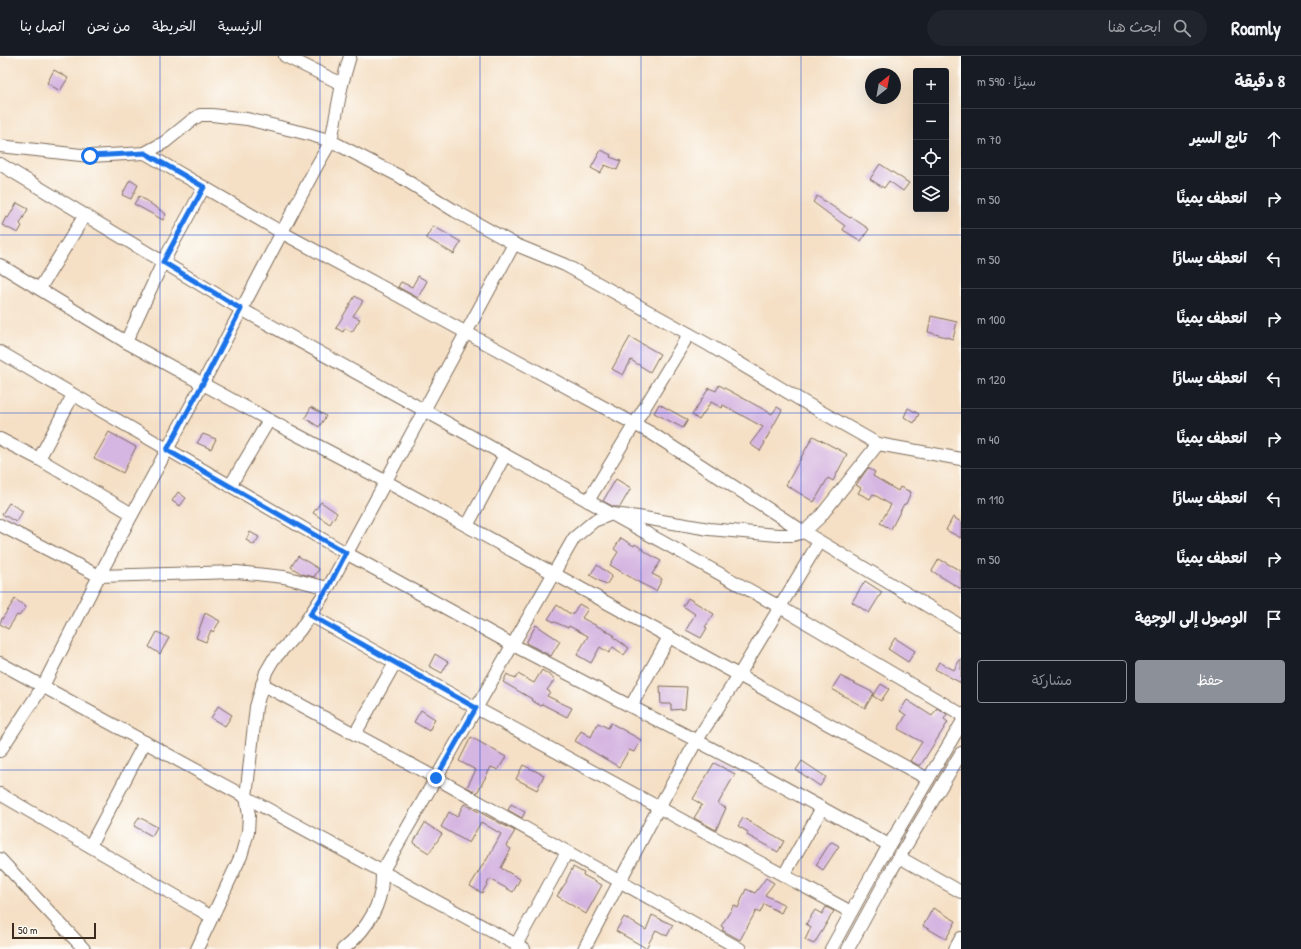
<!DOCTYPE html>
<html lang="ar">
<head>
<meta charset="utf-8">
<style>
	body { margin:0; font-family:"Patrick Hand","Playpen Sans Arabic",sans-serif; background:#20242c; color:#f1f3f6; direction:rtl }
	.controls { position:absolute; right:12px; top:12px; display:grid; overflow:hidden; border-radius:4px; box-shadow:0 4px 16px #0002 }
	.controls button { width:36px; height:36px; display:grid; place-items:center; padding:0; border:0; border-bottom:1px solid #363941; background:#171b24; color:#f1f3f6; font:20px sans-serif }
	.compass { position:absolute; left:865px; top:12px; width:36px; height:36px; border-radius:50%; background:#171b24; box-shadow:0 4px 16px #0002; rotate:31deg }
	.scale { position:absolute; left:12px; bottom:10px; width:84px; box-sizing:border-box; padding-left:4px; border:2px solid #3b2a1e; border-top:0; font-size:11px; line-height:14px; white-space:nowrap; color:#3b2a1e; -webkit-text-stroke:3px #fdfcf7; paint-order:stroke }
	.stop { position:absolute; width:12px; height:12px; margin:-9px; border:3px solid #1a73e8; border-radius:50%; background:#fff }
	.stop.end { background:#1a73e8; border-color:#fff; box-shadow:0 1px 4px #0008 }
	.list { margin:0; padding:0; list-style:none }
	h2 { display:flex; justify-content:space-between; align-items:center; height:52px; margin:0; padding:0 16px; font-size:17px }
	h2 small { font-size:13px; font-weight:400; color:#9ea1a6 }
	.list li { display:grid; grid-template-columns:26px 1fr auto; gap:12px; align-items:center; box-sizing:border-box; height:60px; padding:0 16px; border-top:1px solid #363941 }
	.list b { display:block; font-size:15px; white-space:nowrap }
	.list em { font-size:13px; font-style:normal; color:#9ea1a6 }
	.actions { display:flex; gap:8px; padding:12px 16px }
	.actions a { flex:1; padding:9px 0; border:1px solid #8c9099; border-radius:4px; text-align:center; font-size:14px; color:#8c9099 }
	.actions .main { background:#8c9099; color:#fff }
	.icon { flex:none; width:22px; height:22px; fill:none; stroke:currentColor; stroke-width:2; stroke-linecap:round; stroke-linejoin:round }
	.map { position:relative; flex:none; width:961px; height:893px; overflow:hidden; direction:ltr }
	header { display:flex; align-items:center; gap:24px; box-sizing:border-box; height:56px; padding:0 20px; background:#171b24; border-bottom:1px solid #363941 }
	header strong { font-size:19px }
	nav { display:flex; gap:22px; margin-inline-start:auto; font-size:14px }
	.search { width:280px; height:36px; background:#20242c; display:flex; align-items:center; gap:10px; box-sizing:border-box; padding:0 14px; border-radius:22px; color:#9ea1a6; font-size:15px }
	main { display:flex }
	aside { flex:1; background:#171b24 }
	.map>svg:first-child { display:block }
	.building { fill:#d5b5e1 }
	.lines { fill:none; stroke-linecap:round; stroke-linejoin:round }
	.minor-casing { stroke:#7c6a59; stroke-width:14 }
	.minor { stroke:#fff; stroke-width:12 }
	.route { stroke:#1a73e8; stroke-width:5 }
	.grid { fill:none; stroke:#1d4ed8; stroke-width:1; stroke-opacity:0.55 }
</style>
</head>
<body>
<header>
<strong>Roamly</strong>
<div class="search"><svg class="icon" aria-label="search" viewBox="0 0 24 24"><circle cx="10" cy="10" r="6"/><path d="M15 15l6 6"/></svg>ابحث هنا</div>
<nav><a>الرئيسية</a><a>الخريطة</a><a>من نحن</a><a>اتصل بنا</a></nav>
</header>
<main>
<aside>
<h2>8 دقيقة<small>سيرًا · 590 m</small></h2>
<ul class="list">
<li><svg class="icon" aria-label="ahead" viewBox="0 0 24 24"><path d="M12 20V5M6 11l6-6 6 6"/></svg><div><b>تابع السير</b></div><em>70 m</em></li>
<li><svg class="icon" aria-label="right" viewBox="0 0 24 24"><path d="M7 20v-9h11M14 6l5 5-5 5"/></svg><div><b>انعطف يمينًا</b></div><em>50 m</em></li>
<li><svg class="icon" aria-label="left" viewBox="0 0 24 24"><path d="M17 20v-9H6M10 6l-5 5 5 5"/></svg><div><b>انعطف يسارًا</b></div><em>50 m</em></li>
<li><svg class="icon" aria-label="right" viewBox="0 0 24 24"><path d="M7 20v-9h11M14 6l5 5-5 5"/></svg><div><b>انعطف يمينًا</b></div><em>100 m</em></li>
<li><svg class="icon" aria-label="left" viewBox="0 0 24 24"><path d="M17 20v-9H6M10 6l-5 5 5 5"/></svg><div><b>انعطف يسارًا</b></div><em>120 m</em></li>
<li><svg class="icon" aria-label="right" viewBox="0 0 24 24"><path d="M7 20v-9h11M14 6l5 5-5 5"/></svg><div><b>انعطف يمينًا</b></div><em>40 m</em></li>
<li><svg class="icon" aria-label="left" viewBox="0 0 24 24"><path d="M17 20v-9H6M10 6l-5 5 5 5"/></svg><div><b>انعطف يسارًا</b></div><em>110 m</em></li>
<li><svg class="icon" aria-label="right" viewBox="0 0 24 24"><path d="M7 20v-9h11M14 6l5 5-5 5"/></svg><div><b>انعطف يمينًا</b></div><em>50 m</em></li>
<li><svg class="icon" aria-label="arrive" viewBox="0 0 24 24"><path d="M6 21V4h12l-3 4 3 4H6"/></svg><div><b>الوصول إلى الوجهة</b></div></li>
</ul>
<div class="actions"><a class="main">حفظ</a><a>مشاركة</a></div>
</aside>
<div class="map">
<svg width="961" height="893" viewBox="0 0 961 893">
	<rect width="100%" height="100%" fill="#fdfcf7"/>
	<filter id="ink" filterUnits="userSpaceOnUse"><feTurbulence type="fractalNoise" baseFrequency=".025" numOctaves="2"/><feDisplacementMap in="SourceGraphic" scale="8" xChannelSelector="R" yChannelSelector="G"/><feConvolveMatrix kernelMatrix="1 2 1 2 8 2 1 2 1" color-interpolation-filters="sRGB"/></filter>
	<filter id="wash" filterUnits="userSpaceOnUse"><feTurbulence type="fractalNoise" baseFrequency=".012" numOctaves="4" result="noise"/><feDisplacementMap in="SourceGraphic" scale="16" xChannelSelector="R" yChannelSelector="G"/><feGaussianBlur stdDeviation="0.9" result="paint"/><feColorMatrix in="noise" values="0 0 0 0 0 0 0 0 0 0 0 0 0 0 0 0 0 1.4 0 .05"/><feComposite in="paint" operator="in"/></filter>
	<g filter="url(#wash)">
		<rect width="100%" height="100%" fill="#f5e0c6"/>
		<g id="blocks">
			<!-- building -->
			<g class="building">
				<polygon points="54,14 68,22 60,35 47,27"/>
				<polygon points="601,94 611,99 610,101 621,105 617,114 605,109 600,117 591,112"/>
				<polygon points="880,108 909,127 903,135 889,125 884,132 870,123"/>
				<polygon points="130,124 138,129 131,143 122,139"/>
				<polygon points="139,140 166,158 163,164 134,148"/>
				<polygon points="817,140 850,162 851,161 869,173 861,185 843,174 845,170 813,146"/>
				<polygon points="17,147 28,153 20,168 22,170 18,177 2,169 6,161 8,162"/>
				<polygon points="433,170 461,186 454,198 426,182"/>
				<polygon points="418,220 427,225 418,242 398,231 401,226 412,231"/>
				<polygon points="355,240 363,245 353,260 360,263 352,276 345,272 343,276 336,272"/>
				<polygon points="931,260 957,266 953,283 928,276"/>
				<polygon points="630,281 660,298 650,316 631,304 623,319 612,313"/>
				<polygon points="719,329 772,358 777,351 782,354 764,387 765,387 760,395 750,388 763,371 723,349 722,352 711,346 699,364 692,359 709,332 716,335"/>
				<polygon points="659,348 688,364 683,372 654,357"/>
				<polygon points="311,351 326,360 319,371 305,362"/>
				<polygon points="908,352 919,358 914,367 904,361"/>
				<polygon points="109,376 136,391 123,417 94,402"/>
				<polygon points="203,378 216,383 211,393 197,387"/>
				<polygon points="813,380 847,398 833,425 828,422 814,446 786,429"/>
				<polygon points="868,412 875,416 873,420 898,435 900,431 911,436 906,448 904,448 891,473 880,467 891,449 873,438 870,443 858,437 861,432 856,429"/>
				<polygon points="616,423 631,432 620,451 614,451 603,445"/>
				<polygon points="178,436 186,442 180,450 172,445"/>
				<polygon points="321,446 337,457 330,468 313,457"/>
				<polygon points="9,447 23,455 16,466 2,458"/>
				<polygon points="953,461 961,466 961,482 946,474"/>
				<polygon points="250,476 259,481 254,489 246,484"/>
				<polygon points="621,482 634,490 635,488 649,498 661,505 652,518 662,523 656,535 640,527 610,509 618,496 614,493"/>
				<polygon points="298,500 319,513 314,521 302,518 291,511"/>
				<polygon points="939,503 961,515 961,533 932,515"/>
				<polygon points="597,509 612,520 606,529 590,519"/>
				<polygon points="865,525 882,536 869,557 852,546"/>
				<polygon points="688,542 714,558 705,571 707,572 701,582 686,574 695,558 683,550"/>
				<polygon points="15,543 26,551 19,560 17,559 8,573 0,568 0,566"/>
				<polygon points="579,548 588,553 582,562 614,579 613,581 629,592 624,599 613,591 609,597 600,591 591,607 577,599 588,580 569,570 568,572 548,563 557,549 572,559"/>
				<polygon points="205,557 220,565 213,576 211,574 206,586 196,582"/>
				<polygon points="536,569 560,585 551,600 526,587"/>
				<polygon points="157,576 169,582 160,598 149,591"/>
				<polygon points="895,582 915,595 908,606 888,593"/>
				<polygon points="435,598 448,606 442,617 429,610"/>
				<polygon points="961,602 961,627 935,613 939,606 954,614"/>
				<polygon points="542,614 555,623 547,634 550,636 547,640 572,652 567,661 542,648 541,650 531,644 532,643 503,626 507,618 515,623 518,618 534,627"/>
				<polygon points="840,620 874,637 865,652 832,633"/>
				<polygon points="881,628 889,633 881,645 873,640"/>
				<polygon points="660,630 687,631 685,653 671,654 671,648 661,648"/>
				<polygon points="907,644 932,660 937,652 947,658 944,663 948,666 920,710 910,705 922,686 898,673 906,659 900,655"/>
				<polygon points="218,650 232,659 225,670 211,662"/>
				<polygon points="421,654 435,663 429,675 414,666"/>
				<polygon points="598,667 608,672 611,667 641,684 634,696 629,694 619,711 575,685 581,675 591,681"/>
				<polygon points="471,681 506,701 498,714 491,711 477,737 467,731 476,714 459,705"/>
				<polygon points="802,705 826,721 820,730 796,714"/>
				<polygon points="714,707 735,718 718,748 726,752 716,774 694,762 702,749 693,743"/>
				<polygon points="523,709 544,719 537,734 516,723"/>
				<polygon points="464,748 515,775 506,790 511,793 501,812 520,823 513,836 490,823 482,837 470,830 485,805 486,805 501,778 481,766 469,787 441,771 449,756 457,761"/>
				<polygon points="511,748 525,756 522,762 508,754"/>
				<polygon points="139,761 157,771 152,780 134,770"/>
				<polygon points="743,762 784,785 778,796 747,779 748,776 738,770"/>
				<polygon points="425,767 442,778 429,797 413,787"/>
				<polygon points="832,786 839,790 823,814 816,809 830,787"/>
				<polygon points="573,811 584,817 583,819 602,829 586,858 557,840 567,825 566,825"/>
				<polygon points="766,822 774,827 765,839 785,849 781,857 764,848 760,857 756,855 740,884 722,874 724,872 721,870 734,849 738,852 746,833 755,837"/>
				<polygon points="826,851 834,855 814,888 805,884 811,871 806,868 815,854 822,858"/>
				<polygon points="933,852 956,865 946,883 923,870"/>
				<polygon points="652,859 673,869 667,880 656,874 646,892 616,875 624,861 646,874"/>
			</g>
		</g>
	</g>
	<g filter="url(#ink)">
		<use href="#blocks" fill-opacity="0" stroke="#7c6a59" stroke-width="1"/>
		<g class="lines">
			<!-- minor casing -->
			<g class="minor-casing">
				<g id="minor">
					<polyline points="285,0 342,28"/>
					<polyline points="0,90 90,100 145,97 165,86 191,65 200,59 212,59 247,63 308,78 331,85 399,120 455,155 514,188 565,209 709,289 804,346 878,388 961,403"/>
					<polyline points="145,97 281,176 651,377 804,476 961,570"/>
					<polyline points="0,108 241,253 780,551 961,658"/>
					<polyline points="0,209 126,286 269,364 385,425 928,723"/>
					<polyline points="40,232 85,159"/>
					<polyline points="126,286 163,206 204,131"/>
					<polyline points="0,296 346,497 513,589 751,713 889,789"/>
					<polyline points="0,383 39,403 132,458"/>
					<polyline points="39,403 73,339"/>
					<polyline points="230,430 269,364"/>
					<polyline points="588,445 689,278"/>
					<polyline points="0,469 99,520 237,516 284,521 328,532"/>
					<polyline points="467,470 505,399"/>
					<polyline points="310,559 476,652 851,856"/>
					<polyline points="0,607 524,893"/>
					<polyline points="262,628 436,722 740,893"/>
					<polyline points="631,650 669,581"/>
					<polyline points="355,678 395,607"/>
					<polyline points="0,695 43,630 99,520 203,327 315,113 331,85 342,28 350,0"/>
					<polyline points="0,738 212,861"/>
					<polyline points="90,790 145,686"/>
					<polyline points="899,801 961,836"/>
					<polyline points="0,803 84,893"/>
					<polyline points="784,819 822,752"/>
					<polyline points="516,889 567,796"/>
					<polyline points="197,893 241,800 248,776 249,759 246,741 256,651 266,616 273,604 300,574 328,532 514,188"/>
					<path d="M 343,893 C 361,879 377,858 381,834 C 382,828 382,822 382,816 L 574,482 L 594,465 L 612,458 L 638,461 L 709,473 L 778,479 L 793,479 L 804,476 L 820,461 L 878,388"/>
					<polyline points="584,893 659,751 697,684 739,619 819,486"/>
					<polyline points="831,893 875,813 961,668"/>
					<polyline points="848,893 888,820 961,697"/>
					<polyline points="955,893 961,882"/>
				</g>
			</g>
			<!-- minor -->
			<use href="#minor" class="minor"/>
		</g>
	</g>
	<g class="lines" filter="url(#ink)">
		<!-- route -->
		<polyline class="route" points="90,100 145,97 204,131 163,206 241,253 203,327 167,394 346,497 328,532 310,559 476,652 436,722"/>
	</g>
	<!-- grid -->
	<path class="grid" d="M 160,0 L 160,893M 320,0 L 320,893M 480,0 L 480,893M 641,0 L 641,893M 801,0 L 801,893M 0,179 L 961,179M 0,357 L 961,357M 0,536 L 961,536M 0,714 L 961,714"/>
</svg>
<div class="controls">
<button>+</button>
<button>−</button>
<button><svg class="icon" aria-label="locate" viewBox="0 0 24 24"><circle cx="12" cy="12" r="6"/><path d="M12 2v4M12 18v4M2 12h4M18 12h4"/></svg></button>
<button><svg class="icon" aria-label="layers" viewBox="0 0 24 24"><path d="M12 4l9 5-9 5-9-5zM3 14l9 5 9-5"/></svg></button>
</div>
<svg class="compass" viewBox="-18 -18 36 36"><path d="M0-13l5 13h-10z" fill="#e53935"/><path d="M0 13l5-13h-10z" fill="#9ea1a6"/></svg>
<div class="scale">50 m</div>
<div class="stop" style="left:90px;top:100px"></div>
<div class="stop end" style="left:436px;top:722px"></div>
</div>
</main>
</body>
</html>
